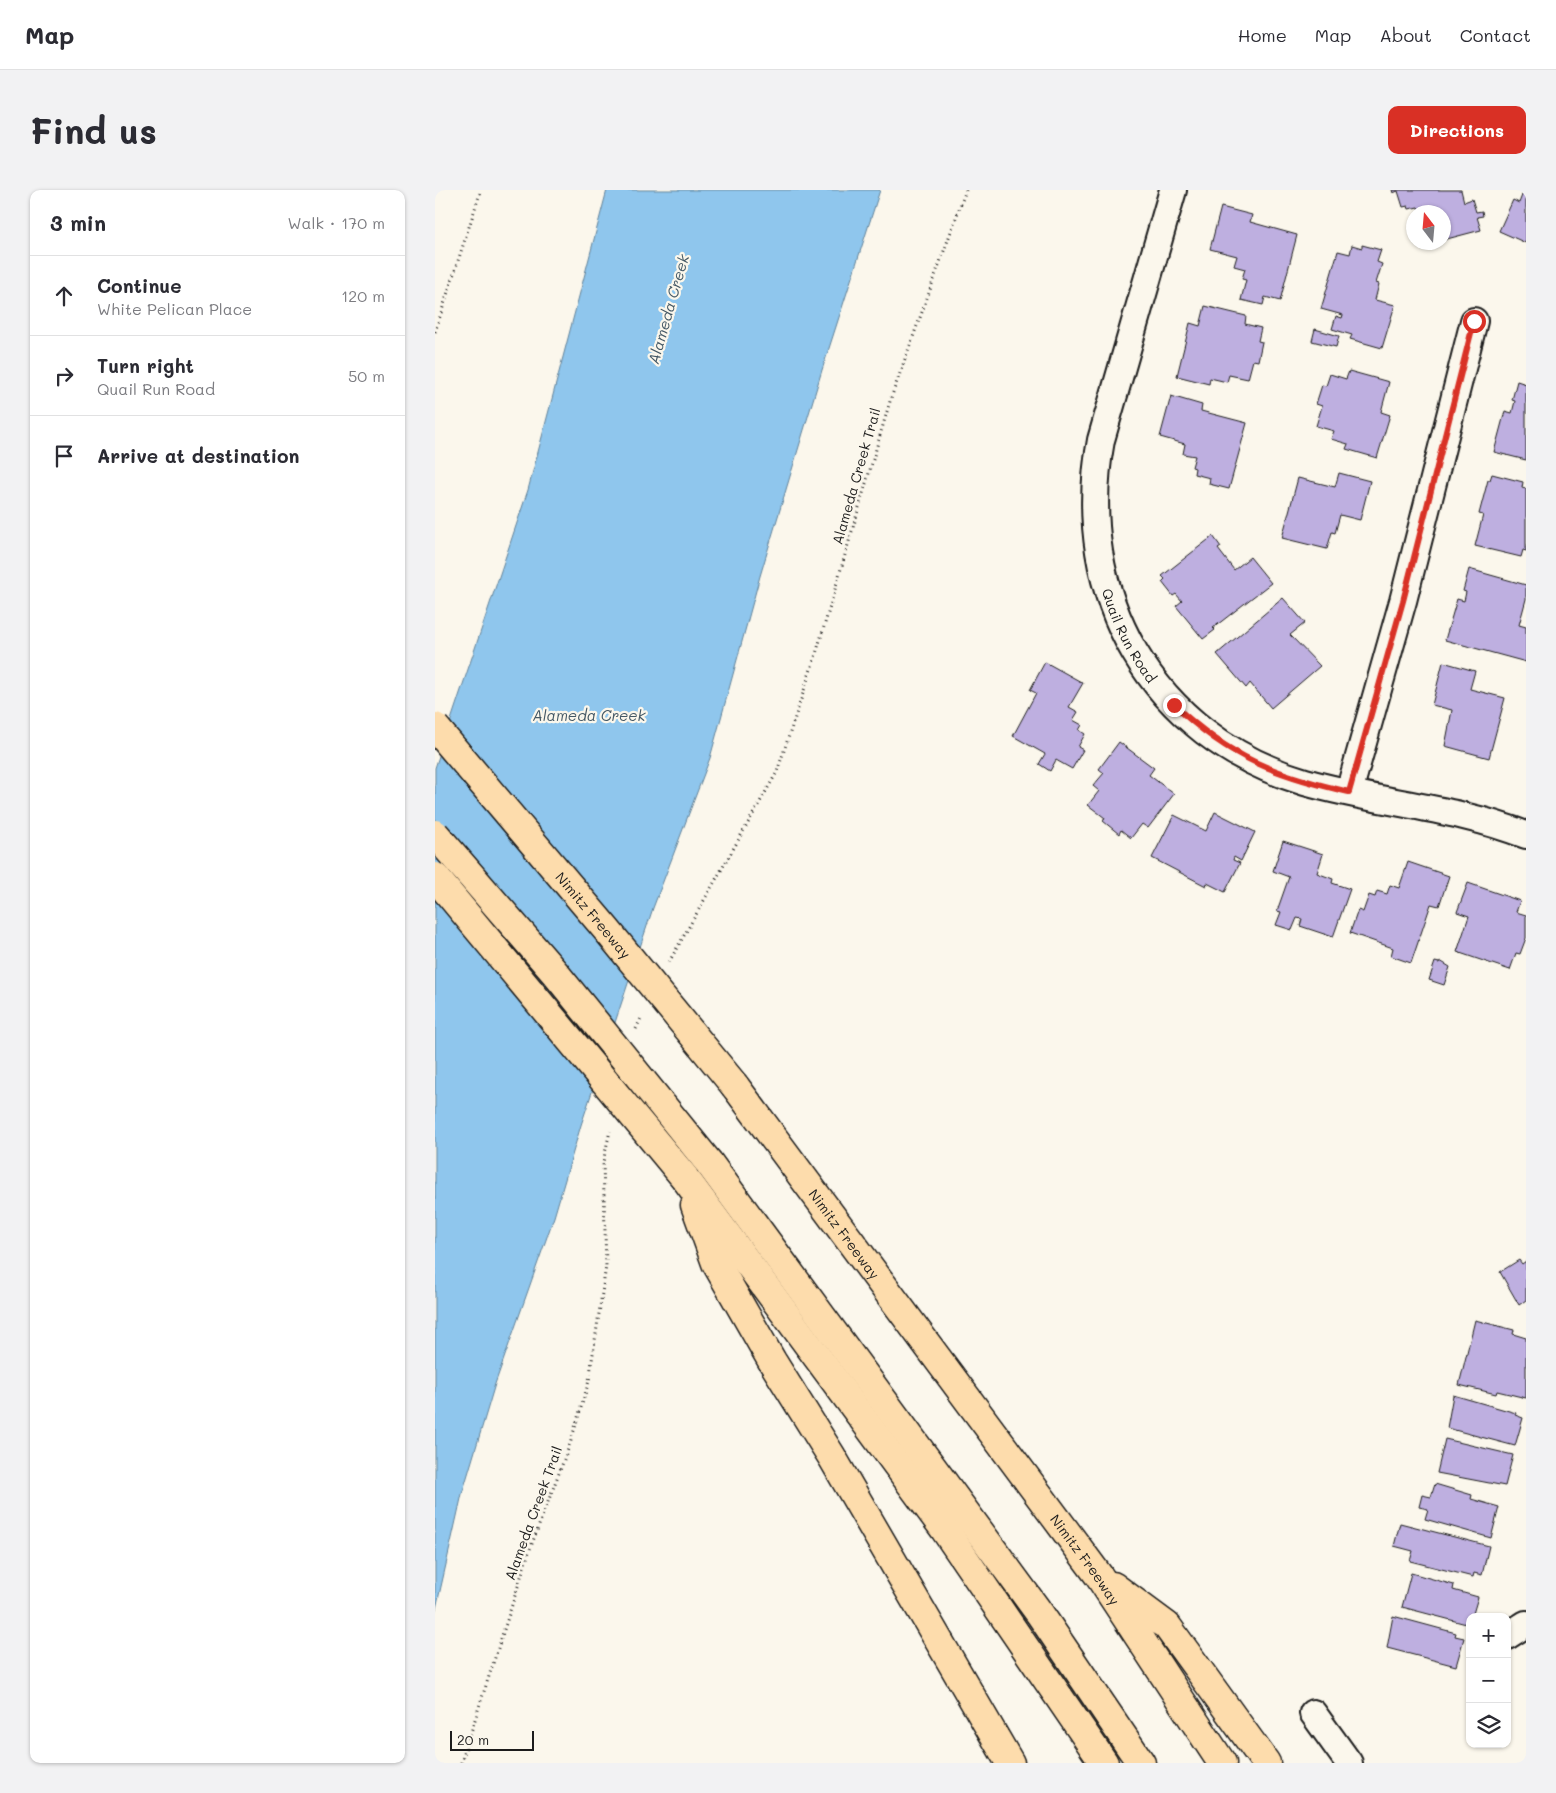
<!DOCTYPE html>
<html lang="en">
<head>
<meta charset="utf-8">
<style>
	body { margin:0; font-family:Mali,sans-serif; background:#f2f2f3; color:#2b2b33 }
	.controls { position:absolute; right:15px; bottom:15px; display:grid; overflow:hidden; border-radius:10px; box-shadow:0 1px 4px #0004 }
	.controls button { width:45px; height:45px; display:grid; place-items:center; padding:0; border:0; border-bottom:1px solid #e1e1e2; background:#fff; color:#2b2b33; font:25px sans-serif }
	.compass { position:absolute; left:971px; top:15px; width:45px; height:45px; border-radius:50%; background:#fff; box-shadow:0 1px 4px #0004; rotate:344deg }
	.scale { position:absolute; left:15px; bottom:12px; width:84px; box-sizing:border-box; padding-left:5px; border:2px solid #1c1c1c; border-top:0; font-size:14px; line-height:18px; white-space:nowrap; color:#1c1c1c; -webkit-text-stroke:4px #fbf7ec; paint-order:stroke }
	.stop { position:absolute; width:15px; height:15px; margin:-11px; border:4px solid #d93025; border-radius:50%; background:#fff }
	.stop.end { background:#d93025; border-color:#fff; box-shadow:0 1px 5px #0008 }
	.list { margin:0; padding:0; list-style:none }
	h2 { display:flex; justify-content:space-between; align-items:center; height:65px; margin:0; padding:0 20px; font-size:21px }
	h2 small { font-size:16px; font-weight:400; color:#7c7c81 }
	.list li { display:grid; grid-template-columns:32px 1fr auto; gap:15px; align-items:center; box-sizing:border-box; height:80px; padding:0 20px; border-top:1px solid #e1e1e2 }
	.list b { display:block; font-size:19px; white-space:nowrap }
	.list p { margin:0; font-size:16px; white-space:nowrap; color:#7c7c81 }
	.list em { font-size:16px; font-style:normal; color:#7c7c81 }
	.icon { flex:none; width:28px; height:28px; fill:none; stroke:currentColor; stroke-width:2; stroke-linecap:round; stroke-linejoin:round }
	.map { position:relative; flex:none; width:1091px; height:1573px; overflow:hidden; border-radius:10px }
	header { display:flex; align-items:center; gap:30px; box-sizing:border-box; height:70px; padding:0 25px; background:#fff; border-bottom:1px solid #e1e1e2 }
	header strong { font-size:24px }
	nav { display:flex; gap:28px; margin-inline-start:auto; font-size:18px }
	.intro { display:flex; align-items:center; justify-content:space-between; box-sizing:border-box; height:120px; padding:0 30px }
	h1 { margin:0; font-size:35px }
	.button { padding:12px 22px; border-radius:10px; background:#d93025; color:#fff; font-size:18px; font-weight:700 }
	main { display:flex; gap:30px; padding:0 30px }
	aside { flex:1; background:#fff; border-radius:10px; box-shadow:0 1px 4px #0004 }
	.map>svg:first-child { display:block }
	.water { fill:#8fc6ed; stroke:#618299 }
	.building { fill:#beafe0; stroke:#1c1c1c }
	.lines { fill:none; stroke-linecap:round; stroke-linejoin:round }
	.street-casing { stroke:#1c1c1c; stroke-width:30 }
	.highway-casing { stroke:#1c1c1c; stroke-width:31 }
	.path { stroke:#1c1c1c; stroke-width:3; stroke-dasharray:1 4; stroke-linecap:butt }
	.street { stroke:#fbf7ec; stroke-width:26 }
	.highway { stroke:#fddcac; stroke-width:28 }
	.highway-bridge-casing { stroke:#1c1c1c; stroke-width:31; stroke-linecap:butt }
	.highway-bridge { stroke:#fddcac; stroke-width:28 }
	.route { stroke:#d93025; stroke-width:6 }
	.labels { text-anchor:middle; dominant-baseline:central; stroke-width:4.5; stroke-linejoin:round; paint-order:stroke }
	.street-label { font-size:14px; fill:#1c1c1c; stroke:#fbf7ec }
	.water-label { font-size:15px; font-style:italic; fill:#445865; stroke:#fbf7ec }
</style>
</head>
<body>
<header>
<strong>Map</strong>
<nav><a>Home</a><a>Map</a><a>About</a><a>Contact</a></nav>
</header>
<div class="intro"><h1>Find us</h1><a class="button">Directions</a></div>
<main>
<aside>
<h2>3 min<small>Walk · 170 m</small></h2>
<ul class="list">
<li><svg class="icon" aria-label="ahead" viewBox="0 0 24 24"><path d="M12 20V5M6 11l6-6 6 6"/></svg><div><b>Continue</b><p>White Pelican Place</p></div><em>120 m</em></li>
<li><svg class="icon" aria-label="right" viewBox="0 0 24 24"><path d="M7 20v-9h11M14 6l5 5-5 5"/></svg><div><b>Turn right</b><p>Quail Run Road</p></div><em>50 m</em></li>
<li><svg class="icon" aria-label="arrive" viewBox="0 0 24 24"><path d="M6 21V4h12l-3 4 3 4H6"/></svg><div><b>Arrive at destination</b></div></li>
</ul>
</aside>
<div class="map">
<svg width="1091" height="1573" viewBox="0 0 1091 1573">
	<rect width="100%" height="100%" fill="#fbf7ec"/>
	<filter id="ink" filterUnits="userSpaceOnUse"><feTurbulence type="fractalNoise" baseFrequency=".02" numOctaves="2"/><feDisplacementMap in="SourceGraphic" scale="10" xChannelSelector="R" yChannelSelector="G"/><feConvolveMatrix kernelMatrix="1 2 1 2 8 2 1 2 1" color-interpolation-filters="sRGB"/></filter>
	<g filter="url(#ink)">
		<!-- water -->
		<polygon class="water" points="172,0 445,0 387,180 325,386 275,568 218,718 146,935 119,1027 60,1194 27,1304 0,1423 0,578 93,300"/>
		<!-- building -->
		<g class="building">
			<polygon points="957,0 1026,0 1029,12 1037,9 1041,22 1047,21 1048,26 1042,27 1046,40 1008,50 1008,22 985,22 983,17 974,19 973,16 968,17 963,1 958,3"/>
			<polygon points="1089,0 1091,0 1091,53 1064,41 1078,10 1084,13"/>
			<polygon points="786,17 817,25 815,32 862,45 845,111 830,107 828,115 806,110 811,90 807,89 810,79 799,76 802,66 775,59"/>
			<polygon points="917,55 927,58 927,55 946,60 942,72 947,74 941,93 944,94 940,110 960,115 947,158 915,149 917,145 897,139 901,126 907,128 908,125 886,119 903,61 915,64"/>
			<polygon points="770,116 811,126 810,134 826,138 823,151 827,152 823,171 818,170 813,189 794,185 792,192 775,188 774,194 742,186 755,133 765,136"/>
			<polygon points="880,139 904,146 901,157 877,151"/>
			<polygon points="914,181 954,192 946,222 955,225 942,268 911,259 913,254 896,249 899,241 881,236 887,216 881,214 887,195 891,196 895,184 911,189"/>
			<polygon points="1082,191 1091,194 1091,270 1059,262 1070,221 1077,223 1080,211 1077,210"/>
			<polygon points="736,206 767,215 766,221 812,233 794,299 774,294 775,288 759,284 760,278 757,277 760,266 748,264 750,254 725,247"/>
			<polygon points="904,283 935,291 925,330 905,325 900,343 897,342 892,359 847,348 863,288 900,297"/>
			<polygon points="1057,284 1088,292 1087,298 1091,299 1091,361 1088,360 1086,367 1040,356 1048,325 1044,324 1053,290 1055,290"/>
			<polygon points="778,346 786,357 783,359 799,380 815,367 836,393 778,438 780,440 768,449 741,416 747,411 741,404 738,406 727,392 730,389 727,386"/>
			<polygon points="1034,379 1091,395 1091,409 1084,435 1091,437 1091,472 1010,450 1022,409 1029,411 1031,402 1028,401"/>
			<polygon points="848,408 870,433 855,445 885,476 836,518 815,493 811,498 782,464"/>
			<polygon points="610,472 648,493 634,517 643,522 638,530 647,535 644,540 650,544 643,557 648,560 637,579 621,570 615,581 604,574 610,564 578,546 601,503 595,500"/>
			<polygon points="1008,472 1040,481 1035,499 1070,508 1054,568 1010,556 1017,520 997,515"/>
			<polygon points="684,552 719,578 714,585 739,604 713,638 707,634 696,648 686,640 684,644 668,631 670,628 653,615 664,601 658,596 669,583 664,579"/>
			<polygon points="780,622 820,642 806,671 799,667 798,670 805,673 790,702 772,693 771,696 717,668 739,625 771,641"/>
			<polygon points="848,651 888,664 882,683 898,689 897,693 915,699 898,747 865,736 867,729 862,728 857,740 841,735 846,722 842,721 854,687 838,681"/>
			<polygon points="973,672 1014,686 1004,716 996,714 976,773 956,766 958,758 915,743 923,720 928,722 934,705 940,707 942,701 952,704 955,695 964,698"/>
			<polygon points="1033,693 1085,711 1081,722 1091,725 1091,748 1085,764 1081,763 1075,780 1022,762 1034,726 1022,722"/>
			<polygon points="1005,771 1015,777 1009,795 994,790 1000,772 1004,773"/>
			<polygon points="1084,1070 1087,1074 1091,1071 1091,1110 1084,1115 1065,1082"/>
			<polygon points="1040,1130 1079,1140 1078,1144 1091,1148 1091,1208 1062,1201 1061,1204 1024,1195"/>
			<polygon points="1018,1205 1081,1223 1080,1225 1088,1228 1080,1256 1012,1238"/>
			<polygon points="1010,1249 1078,1265 1070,1296 1002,1283"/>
			<polygon points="1000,1294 1037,1305 1036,1309 1064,1317 1056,1348 990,1329 993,1319 984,1317 987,1305 996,1307"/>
			<polygon points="965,1333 1054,1356 1047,1385 1039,1383 1038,1387 975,1371 978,1361 959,1356"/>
			<polygon points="976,1383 1019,1395 1018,1400 1043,1407 1037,1427 1035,1427 1035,1435 967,1417"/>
			<polygon points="958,1426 1021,1443 1020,1446 1029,1448 1021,1476 952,1458"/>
		</g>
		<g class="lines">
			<!-- street casing -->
			<g class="street-casing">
				<g id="street">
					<path id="s1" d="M 738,0 L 666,250 C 637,405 717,547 870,592 C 943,613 1020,617 1091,645"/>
					<polyline points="914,602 968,411 1039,131"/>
					<polyline points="1072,1446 1091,1434"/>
					<polyline points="878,1523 914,1573"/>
				</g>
			</g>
			<!-- highway casing -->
			<g class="highway-casing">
				<g id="highway">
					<path id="s2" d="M 300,896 L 664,1386 L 787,1573"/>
					<polyline points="274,973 605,1424 706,1573"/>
					<polyline points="250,988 510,1340 669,1573"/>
					<polyline points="260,1015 281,1073 337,1171 397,1267 575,1573"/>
					<polyline points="678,1396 732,1436 831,1573"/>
				</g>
			</g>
			<!-- path -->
			<g class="path">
				<polyline points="0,142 46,0"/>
				<polyline points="234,772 342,582 381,464 456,208 531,0"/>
				<polyline points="201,839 207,826"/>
				<polyline points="26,1573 95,1359 135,1254 154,1191 171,1076 168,972 175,941"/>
			</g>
			<!-- street -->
			<use href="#street" class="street"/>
			<!-- highway -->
			<use href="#highway" class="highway"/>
			<!-- highway-bridge casing -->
			<g class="highway-bridge-casing">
				<g id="highway-bridge">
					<path id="s3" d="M 0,537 L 171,739 L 300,896"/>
					<polyline points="0,644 121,784 274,973"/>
					<polyline points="0,687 250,988"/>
				</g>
			</g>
			<!-- highway-bridge -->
			<use href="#highway-bridge" class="highway-bridge"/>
		</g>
	</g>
	<g class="lines" filter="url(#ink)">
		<!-- route -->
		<path class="route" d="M 739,515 C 795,568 840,585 914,602 L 968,411 L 1039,131"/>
	</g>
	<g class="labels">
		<!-- street labels -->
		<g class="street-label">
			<text transform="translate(421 286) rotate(-74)">Alameda Creek Trail</text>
			<text stroke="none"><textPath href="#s1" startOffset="462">Quail Run Road</textPath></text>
			<text stroke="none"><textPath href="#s3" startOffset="246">Nimitz Freeway</textPath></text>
			<text stroke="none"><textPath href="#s2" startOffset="184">Nimitz Freeway</textPath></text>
			<text transform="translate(98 1323) rotate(-70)">Alameda Creek Trail</text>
			<text stroke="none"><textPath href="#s2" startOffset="589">Nimitz Freeway</textPath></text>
		</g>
		<!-- water labels -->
		<g class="water-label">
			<text transform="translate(233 119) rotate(-74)">Alameda Creek</text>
			<text x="154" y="525">Alameda Creek</text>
		</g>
	</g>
</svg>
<div class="controls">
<button>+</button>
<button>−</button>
<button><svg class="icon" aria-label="layers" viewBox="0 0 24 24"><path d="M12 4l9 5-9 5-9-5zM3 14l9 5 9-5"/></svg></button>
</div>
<svg class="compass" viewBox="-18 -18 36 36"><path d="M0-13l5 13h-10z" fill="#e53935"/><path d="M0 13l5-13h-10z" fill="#7c7c81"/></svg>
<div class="scale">20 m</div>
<div class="stop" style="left:1039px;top:131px"></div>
<div class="stop end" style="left:739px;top:515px"></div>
</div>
</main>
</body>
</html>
